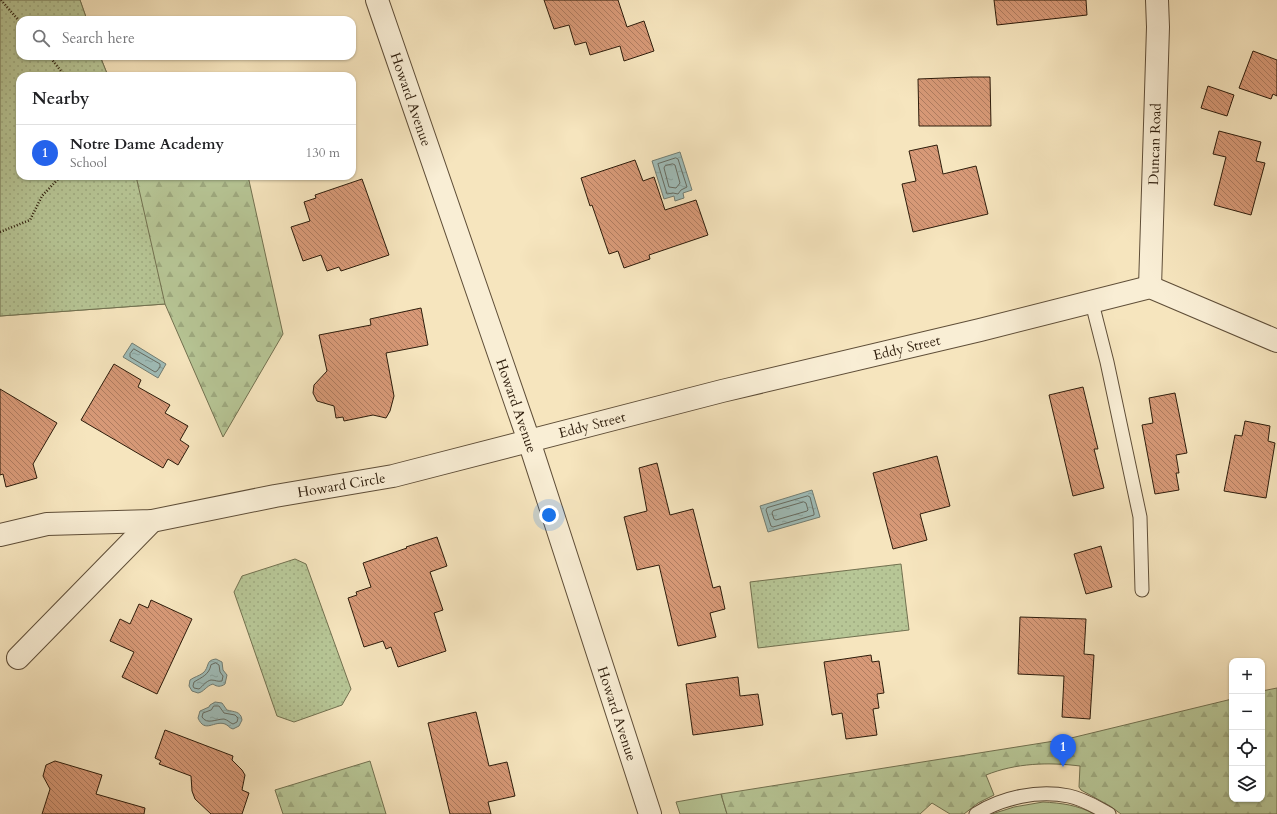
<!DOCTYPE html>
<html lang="en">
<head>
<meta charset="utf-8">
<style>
	body { margin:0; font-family:Cardo,serif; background:#f6f6f6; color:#202124 }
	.controls { position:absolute; right:12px; bottom:12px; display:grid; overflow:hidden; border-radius:8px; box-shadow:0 1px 3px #0004 }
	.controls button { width:36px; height:36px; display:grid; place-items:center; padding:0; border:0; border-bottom:1px solid #e0e0e0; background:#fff; color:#202124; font:20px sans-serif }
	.you { position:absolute; left:549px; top:515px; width:14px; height:14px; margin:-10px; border:3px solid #fff; border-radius:50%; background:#1a73e8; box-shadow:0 0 0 6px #1a73e833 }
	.badge { display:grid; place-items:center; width:26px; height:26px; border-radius:50%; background:#2563eb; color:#fff; font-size:13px; font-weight:700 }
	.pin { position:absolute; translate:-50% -33px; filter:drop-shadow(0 1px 2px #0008) }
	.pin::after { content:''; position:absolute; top:21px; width:14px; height:12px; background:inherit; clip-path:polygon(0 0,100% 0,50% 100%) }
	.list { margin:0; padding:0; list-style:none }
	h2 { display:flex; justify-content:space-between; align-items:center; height:52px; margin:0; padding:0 16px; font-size:17px }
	h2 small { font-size:13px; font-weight:400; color:#757577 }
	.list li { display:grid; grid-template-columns:26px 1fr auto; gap:12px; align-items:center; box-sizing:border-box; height:56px; padding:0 16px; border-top:1px solid #e0e0e0 }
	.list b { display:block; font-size:15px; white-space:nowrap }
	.list p { margin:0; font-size:13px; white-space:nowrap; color:#757577 }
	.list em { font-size:13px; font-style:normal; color:#757577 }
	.icon { flex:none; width:22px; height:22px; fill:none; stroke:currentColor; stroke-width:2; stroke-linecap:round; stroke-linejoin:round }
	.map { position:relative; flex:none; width:1277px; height:814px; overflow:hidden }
	.search { position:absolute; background:#fff; box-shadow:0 1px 3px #0004; left:16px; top:16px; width:340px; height:44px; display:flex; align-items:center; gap:10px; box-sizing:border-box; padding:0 14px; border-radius:12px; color:#757577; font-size:15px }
	.panel { position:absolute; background:#fff; box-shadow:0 1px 3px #0004; left:16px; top:72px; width:340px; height:108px; border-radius:12px }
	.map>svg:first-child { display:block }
	.green { fill:#b7c696; stroke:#727150 }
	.forest { fill:url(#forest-firs); stroke:#727150 }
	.park { fill:url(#park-dots); stroke:#727150 }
	.water { fill:url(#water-ripples); stroke:#717d73 }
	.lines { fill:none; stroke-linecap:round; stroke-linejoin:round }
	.shore { stroke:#666c62; stroke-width:1 }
	.building { fill:url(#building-back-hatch); stroke:#2d1c0b }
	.lane-casing { stroke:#5f4e38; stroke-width:15 }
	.street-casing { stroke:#5f4e38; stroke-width:24 }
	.path { stroke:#2d1c0b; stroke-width:2.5; stroke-dasharray:1 2; stroke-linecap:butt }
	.lane { stroke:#f9eed5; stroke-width:13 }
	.street { stroke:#f9eed5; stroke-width:22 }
	.labels { text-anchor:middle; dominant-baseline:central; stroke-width:3; stroke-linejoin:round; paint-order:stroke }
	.street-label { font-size:14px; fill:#2d1c0b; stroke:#f9eed5 }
</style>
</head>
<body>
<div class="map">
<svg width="1277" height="814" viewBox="0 0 1277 814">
	<defs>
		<pattern id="forest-firs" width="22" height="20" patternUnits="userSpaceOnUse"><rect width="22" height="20" fill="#b7c696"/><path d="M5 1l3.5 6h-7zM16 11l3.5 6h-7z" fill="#9eaa80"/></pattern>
		<pattern id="park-dots" width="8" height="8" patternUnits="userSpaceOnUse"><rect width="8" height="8" fill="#b7c696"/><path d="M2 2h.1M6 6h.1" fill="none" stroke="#9eaa80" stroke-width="1.8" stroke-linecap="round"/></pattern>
		<pattern id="water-ripples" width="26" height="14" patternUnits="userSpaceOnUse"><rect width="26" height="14" fill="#9fbdb9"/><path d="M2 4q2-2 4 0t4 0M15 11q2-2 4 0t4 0" fill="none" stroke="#89a29e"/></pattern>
		<pattern id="building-back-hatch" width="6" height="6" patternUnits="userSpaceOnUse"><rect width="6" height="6" fill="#d79977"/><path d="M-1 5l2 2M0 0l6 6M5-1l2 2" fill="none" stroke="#af7c60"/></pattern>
	</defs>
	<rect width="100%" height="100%" fill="#f6e5be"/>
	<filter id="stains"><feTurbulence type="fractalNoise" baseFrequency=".005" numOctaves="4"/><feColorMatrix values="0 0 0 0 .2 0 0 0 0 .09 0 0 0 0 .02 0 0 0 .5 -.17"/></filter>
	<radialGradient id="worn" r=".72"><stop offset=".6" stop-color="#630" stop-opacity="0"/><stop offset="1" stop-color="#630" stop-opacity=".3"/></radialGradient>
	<!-- green -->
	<g class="green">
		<polygon points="721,794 727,814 680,814 676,802"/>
		<path d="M 1043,802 C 1061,803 1078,805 1094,814 L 992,814 L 1014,807 Z"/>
	</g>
	<!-- forest -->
	<g class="forest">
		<polygon points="0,0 80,0 87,20 20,20 20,56 100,56 108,76 20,76 20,176 248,176 283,334 223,437 165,304 0,316"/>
		<path d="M 1277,688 L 1277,814 L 1121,814 L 1110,806 L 1081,790 L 1079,787 L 1080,766 C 1048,762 1016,763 986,775 L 994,795 L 978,803 L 964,814 L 950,814 L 932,803 L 920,814 L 727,814 L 721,794 L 1067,739 L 1232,699 L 1232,799 L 1262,799 L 1262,691 Z"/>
		<polygon points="370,761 386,814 283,814 275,790"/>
	</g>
	<!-- park -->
	<g class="park">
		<polygon points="0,0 80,0 87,20 20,20 20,56 100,56 108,76 20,76 20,176 136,176 165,304 0,316"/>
		<polygon points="295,559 306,564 351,689 342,705 294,722 277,716 234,592 242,576"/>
		<polygon points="901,564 909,630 758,648 750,582"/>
	</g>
	<!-- water -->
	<g class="water">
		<polygon points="680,152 692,190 683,193 684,198 675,201 674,196 664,199 652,161"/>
		<polygon points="132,343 166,364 158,378 123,357"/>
		<polygon points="812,490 820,517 768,532 760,506"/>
		<path d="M 216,659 L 222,662 L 223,670 L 227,675 L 225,684 C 221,687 217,687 213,684 C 206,686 204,692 198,693 L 192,691 L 189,686 L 190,680 C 194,677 199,676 203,673 C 210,667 205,660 216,659 Z"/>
		<path d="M 215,702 L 222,703 L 227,710 C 234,712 241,711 242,720 L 239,726 L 233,729 C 229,728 228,725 225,724 C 214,720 205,734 198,718 L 200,711 L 209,707 L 210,705 Z"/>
	</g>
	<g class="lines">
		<!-- shore -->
		<g class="shore">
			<polygon points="676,158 678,159 687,187 681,190 678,194 673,193 667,194 658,164"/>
			<polygon points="673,164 675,165 680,183 676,188 669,187 664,168 665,166"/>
			<polygon points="134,349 160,364 160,367 157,371 155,372 130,357 130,354"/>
			<polygon points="808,496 810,497 814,513 814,515 773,527 771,526 766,510 767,508"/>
			<polygon points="804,502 806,503 808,510 807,511 776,520 774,519 772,513 773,511"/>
			<path d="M 216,663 L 219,665 L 220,672 L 223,676 L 222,681 C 217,682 216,680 211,680 C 206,681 203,686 199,689 L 194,688 L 193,686 L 194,682 C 202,677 209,675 211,665 Z"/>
			<path d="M 214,706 L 219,706 L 224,713 L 235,715 L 238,718 L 237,722 L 233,724 C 230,723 228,720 224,719 C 216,719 207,725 202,717 L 203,713 L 211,710 Z"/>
		</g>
	</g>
	<!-- building -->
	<g class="building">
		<polygon points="544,0 618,0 627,27 644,21 654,51 624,61 620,46 590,55 586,42 575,45 569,25 554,29"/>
		<polygon points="994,0 1086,0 1087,15 997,25"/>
		<polygon points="1253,51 1277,60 1277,96 1273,94 1271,99 1239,88"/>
		<polygon points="971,77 990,77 991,126 919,126 918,79"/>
		<polygon points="1208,86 1234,95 1227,116 1201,108"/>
		<polygon points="1219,131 1261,142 1256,161 1265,163 1251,215 1214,205 1226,157 1213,154"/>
		<polygon points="937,145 943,174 976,166 988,214 913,232 902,184 916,181 909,151"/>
		<polygon points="635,160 643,181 654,177 665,210 696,200 708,235 649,255 650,259 624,268 618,251 609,254 592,205 590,206 581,178"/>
		<polygon points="362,179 389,255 341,271 339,267 327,271 321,255 303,261 291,227 310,221 304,202 316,198 315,195"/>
		<polygon points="421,308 428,345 386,353 394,396 390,411 386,418 373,415 344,421 343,417 336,418 334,406 317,401 313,393 314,385 327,371 319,335 371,325 370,319"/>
		<polygon points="114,364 141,380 138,387 170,405 165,413 188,426 180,440 189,446 178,465 168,459 163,468 81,420"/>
		<polygon points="1083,387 1098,449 1094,449 1104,488 1073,496 1049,395"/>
		<polygon points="0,389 57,423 33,464 37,478 6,487 3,474 0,475"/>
		<polygon points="1175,393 1187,453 1176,455 1179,473 1176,473 1179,490 1155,494 1142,425 1153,423 1149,398"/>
		<polygon points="1245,421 1270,426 1268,441 1275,443 1266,498 1224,491 1235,435 1242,436"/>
		<polygon points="937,456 950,506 920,514 927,540 893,549 873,473"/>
		<polygon points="657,463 670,515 693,509 713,588 720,586 725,609 710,613 716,637 678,646 659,565 637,570 624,517 647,511 639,468"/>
		<polygon points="437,537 447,566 430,572 443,610 434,613 446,651 398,667 391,647 386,649 383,641 364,647 348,598 357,595 356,592 371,587 363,563 407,548 406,547"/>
		<polygon points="1101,546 1112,587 1086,594 1074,554"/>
		<polygon points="151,600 192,619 157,694 122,677 134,652 110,641 120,619 130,624 139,604 148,608"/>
		<polygon points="1020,617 1086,619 1084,654 1094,655 1090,719 1062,717 1064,676 1018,674"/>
		<polygon points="871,655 872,662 879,661 884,693 877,694 879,708 873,709 877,735 846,739 842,713 832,715 824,662"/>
		<polygon points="738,677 740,696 758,694 763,725 693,735 686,684"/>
		<polygon points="476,712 489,766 507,762 515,796 488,802 491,814 450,814 428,723"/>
		<polygon points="165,730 233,756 232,760 242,770 245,775 242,790 249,793 242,814 211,814 195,799 192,791 191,776 159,764 161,761 155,758"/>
		<polygon points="55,761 102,775 96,794 145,808 144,814 42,814 50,789 43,776 46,765"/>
	</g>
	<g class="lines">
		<!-- lane casing -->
		<g class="lane-casing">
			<g id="lane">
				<polyline points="1092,303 1107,362 1140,517 1142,590"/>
				<path d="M 976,814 C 1003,797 1038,790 1069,796 C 1084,799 1096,807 1109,814"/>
			</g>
		</g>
		<!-- street casing -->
		<g class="street-casing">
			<g id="street">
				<path id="s1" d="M 377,0 L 529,441 L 650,814"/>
				<path id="s2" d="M 1150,287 L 1158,27 L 1157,0"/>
				<path id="s3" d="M 0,535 L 47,524 L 152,521 L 275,496 L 393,476 L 722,391 L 980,330 L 1150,287 L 1277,341"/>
				<polyline points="18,658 152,521"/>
			</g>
		</g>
		<!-- path -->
		<g class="path">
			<polyline points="1,0 20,22"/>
			<polyline points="49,56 65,76"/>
			<polyline points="0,232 30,220 42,196 61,176"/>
		</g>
		<!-- lane -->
		<use href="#lane" class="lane"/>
		<!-- street -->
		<use href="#street" class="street"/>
	</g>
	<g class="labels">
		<!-- street labels -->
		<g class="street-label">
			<text stroke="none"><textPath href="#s1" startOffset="105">Howard Avenue</textPath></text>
			<text stroke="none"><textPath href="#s2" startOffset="143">Duncan Road</textPath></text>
			<text stroke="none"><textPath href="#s3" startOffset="928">Eddy Street</textPath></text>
			<text stroke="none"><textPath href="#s1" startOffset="429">Howard Avenue</textPath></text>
			<text stroke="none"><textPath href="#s3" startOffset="604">Eddy Street</textPath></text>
			<text stroke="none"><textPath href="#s3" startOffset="346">Howard Circle</textPath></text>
			<text stroke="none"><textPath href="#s1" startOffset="753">Howard Avenue</textPath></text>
		</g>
	</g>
	<rect width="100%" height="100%" filter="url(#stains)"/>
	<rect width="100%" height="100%" fill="url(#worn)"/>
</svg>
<div class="controls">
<button>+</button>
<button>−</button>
<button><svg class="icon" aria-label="locate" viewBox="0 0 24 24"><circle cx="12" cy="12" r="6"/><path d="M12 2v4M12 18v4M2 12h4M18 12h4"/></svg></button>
<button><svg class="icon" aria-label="layers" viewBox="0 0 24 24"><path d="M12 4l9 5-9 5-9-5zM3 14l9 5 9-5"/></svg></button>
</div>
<div class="you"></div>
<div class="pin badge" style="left:1063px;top:767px">1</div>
<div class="search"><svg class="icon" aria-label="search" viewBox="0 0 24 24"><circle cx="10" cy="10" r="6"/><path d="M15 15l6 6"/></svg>Search here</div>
<section class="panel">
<h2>Nearby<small></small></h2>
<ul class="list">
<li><span class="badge">1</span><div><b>Notre Dame Academy</b><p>School</p></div><em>130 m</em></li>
</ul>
</section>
</div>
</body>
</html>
